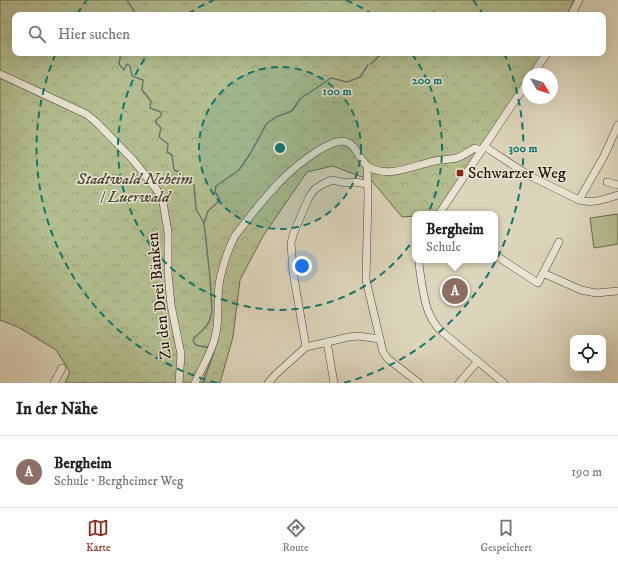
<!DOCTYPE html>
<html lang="de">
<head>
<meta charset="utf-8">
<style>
	body { margin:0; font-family:"IM FELL DW Pica",serif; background:#f2f2f2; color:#202124 }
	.controls { position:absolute; right:12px; bottom:12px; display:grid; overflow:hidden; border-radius:8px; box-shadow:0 4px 16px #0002 }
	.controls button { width:36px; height:36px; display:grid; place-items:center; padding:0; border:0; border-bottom:1px solid #e0e0e0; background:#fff; color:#202124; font:20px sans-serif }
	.compass { position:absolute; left:522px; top:68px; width:36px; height:36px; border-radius:50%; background:#fff; box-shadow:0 4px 16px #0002; rotate:128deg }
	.you { position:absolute; left:302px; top:266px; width:14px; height:14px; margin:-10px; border:3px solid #fff; border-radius:50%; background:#1a73e8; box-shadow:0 0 0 6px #1a73e833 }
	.badge { display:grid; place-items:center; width:26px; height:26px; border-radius:50%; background:#8f2418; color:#fff; font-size:13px; font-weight:700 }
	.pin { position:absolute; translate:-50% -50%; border:2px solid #fff; box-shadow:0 1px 4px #0006 }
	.popup { position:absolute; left:412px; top:211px; width:86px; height:52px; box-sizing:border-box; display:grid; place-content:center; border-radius:8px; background:#fff; filter:drop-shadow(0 1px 3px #0005); font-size:13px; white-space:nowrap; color:#757577 }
	.popup b { font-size:15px; color:#202124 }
	.popup::after { content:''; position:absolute; left:50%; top:100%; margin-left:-8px; border:8px solid transparent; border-top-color:#fff }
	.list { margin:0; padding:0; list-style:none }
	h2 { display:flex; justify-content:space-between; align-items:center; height:52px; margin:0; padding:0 16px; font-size:17px }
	h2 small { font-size:13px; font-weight:400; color:#757577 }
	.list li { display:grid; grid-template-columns:26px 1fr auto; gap:12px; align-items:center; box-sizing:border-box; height:72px; padding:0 16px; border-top:1px solid #e0e0e0 }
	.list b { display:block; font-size:15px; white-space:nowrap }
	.list p { margin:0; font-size:13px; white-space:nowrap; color:#757577 }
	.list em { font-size:13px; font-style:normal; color:#757577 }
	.icon { flex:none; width:22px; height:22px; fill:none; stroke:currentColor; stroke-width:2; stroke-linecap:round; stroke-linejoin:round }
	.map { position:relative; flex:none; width:618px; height:383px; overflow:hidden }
	.search { position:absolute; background:#fff; box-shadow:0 4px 16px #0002; left:12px; right:12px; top:12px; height:44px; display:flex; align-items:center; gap:10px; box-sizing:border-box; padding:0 14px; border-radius:8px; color:#757577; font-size:15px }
	.sheet { height:124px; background:#fff }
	nav { display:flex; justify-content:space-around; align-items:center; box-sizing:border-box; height:56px; border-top:1px solid #e0e0e0; background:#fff; font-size:11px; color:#757577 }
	nav a { display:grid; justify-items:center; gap:2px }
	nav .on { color:#8f2418 }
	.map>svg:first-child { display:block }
	.forest { fill:url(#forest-crowns); stroke:#6a694e }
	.pitch { fill:#b3bd8f; stroke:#6a694e }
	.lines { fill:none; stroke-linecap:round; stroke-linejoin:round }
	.stream { stroke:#667772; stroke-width:1.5 }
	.minor-casing { stroke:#504538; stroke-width:8 }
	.minor { stroke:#e9e4d3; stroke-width:7 }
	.ring { fill:none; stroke:#0f766e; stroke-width:2; stroke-dasharray:7 5 }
	.poi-dot { fill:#8f2418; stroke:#e9e4d3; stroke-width:1.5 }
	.labels { text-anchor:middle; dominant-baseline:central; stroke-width:3; stroke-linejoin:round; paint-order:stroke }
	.poi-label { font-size:16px; fill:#21150c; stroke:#e9e4d3; text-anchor:start }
	.park-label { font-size:16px; font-style:italic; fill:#4d4733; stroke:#e9e4d3 }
	.street-label { font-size:16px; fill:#21150c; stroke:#e9e4d3 }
	.centre { fill:#0f766e; stroke:#e9e4d3; stroke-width:2 }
	.ring-label { font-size:12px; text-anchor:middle; font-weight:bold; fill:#0f766e; stroke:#e9e4d3; stroke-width:3; stroke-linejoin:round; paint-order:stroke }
</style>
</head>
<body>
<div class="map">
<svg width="618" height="383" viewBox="0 0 618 383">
	<defs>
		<pattern id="forest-crowns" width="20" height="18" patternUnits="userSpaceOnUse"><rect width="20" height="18" fill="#b3bd8f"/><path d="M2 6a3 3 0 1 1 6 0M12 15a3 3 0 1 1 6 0" fill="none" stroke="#9aa27a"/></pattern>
	</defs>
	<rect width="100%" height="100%" fill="#ddd5bb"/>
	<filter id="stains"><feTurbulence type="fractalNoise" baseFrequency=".005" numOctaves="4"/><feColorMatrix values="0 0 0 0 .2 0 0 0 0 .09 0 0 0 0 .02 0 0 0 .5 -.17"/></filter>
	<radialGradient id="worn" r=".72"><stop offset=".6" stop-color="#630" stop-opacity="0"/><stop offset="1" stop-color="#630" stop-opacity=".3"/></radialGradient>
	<!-- forest -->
	<polygon class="forest" points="0,0 574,0 567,15 15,15 15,53 544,53 530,74 528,74 528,78 435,214 415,214 415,216 402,217 372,181 333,166 307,172 263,236 240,280 233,337 220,383 65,383 70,372 56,350 18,327 0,320"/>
	<!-- pitch -->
	<polygon class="pitch" points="618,214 618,244 594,248 590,218"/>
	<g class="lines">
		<!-- stream -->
		<g class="stream">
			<polyline points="127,0 134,11 131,15"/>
			<polyline points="440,1 440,0"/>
			<polyline points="432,15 434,11"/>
			<polyline points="121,53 119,64 124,70 127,64 130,66 132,76 143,80 142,90 151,101 150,108 161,112 161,116 156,120 156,123 161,128 159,137 168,144 167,152 172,155 174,170 182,173 183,178"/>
			<polyline points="371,64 381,54 396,54 396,53"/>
			<polyline points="194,185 196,209 204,223"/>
			<polyline points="209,348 196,345 193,341 195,337 204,329 209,322 212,312 210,277 204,223 208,211 220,200 215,192 216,186 239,170 250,154 267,123 276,117 292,111 300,99 331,78 347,82 360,77 368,65"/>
			<polyline points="203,383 214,352"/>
		</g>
		<!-- minor casing -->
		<g class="minor-casing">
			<g id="minor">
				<polyline points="571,15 579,0"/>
				<polyline points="0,74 86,114 95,121 104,130 134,161 157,190 163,202 168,232 168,273 171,305 181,354 179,383"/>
				<polyline points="533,74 547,53"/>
				<path d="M 484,146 L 528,175 L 579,200 C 593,204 605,199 618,195"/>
				<polyline points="367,166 368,196 366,280 383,352 388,359 419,383"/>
				<polyline points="607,182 618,185"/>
				<polyline points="579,200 604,156 618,125"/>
				<polyline points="439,214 528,81"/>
				<polyline points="495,255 538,283 543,273 581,290 596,293 618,291"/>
				<path d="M 419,260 C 419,269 421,277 422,285 C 425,303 428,318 441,331 L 504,383"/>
				<polyline points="543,273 559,242"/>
				<polyline points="327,342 334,383"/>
				<polyline points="306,347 293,272 291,243 294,232 309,197 315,189 323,184 332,180 346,183 354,182 367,184"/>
				<polyline points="54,383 62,368"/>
				<path d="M 195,383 C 202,367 213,351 216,333 C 220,315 216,297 220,279 C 223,265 228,249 235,236 C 240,229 246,222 251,215 C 268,194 285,174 306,159 C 315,152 336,138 347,142 C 358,146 359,163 371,168 C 392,178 414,165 435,161 C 443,159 452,160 459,157 C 464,155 470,151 475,148 L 481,151"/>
				<polyline points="268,383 276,374 306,347 349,337 358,336 380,339"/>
				<polyline points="459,383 478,361"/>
			</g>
		</g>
		<!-- minor -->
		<use href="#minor" class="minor"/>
	</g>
	<!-- distance rings -->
	<circle cx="280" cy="148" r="81" fill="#0f766e" fill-opacity=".12"/>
	<g class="ring">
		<circle cx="280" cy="148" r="81"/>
		<path d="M188 14A162 162 0 0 1 214 0M346 0A162 162 0 0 1 372 14M412 54A162 162 0 1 1 148 54"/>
		<path d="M217 383A243 243 0 0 1 56 53M77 14A243 243 0 0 1 87 0M473 0A243 243 0 0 1 483 14M504 53A243 243 0 0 1 343 383"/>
	</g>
	<!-- markers -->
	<rect class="poi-dot" x="456" y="169" width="8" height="8" rx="2"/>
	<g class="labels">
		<!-- poi labels -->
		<g class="poi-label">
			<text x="468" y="173">Schwarzer Weg</text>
		</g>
		<!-- park labels -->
		<g class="park-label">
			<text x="135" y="179">Stadtwald Neheim<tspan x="135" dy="18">/ Luerwald</tspan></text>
		</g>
		<!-- street labels -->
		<g class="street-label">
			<text transform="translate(159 296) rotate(-96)">Zu den Drei Bänken</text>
		</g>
	</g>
	<circle cx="280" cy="148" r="6" class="centre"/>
	<g class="ring-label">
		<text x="427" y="84">200 m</text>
		<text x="337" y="95">100 m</text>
		<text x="523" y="152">300 m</text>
	</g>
	<rect width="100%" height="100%" filter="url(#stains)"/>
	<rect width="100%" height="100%" fill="url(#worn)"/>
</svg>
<div class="controls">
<button><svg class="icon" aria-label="locate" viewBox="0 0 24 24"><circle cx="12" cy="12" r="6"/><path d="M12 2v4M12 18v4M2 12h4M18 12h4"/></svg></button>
</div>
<svg class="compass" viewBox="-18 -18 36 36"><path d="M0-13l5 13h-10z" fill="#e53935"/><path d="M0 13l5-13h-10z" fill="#757577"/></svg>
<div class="you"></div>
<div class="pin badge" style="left:455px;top:291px;background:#8d6e63">A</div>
<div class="popup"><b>Bergheim</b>Schule</div>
<div class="search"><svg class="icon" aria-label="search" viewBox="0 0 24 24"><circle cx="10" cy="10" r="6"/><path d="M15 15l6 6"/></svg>Hier suchen</div>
</div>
<section class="sheet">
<h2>In der Nähe<small></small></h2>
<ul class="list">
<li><span class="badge" style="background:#8d6e63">A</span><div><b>Bergheim</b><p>Schule · Bergheimer Weg</p></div><em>190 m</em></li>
</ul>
</section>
<nav>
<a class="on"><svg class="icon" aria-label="map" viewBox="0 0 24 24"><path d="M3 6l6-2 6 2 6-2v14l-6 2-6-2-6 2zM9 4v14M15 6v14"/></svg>Karte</a>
<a><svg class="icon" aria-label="directions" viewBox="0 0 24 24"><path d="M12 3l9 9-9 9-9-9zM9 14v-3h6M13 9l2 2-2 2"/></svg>Route</a>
<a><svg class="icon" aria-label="saved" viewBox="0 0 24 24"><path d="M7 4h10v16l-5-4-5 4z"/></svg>Gespeichert</a>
</nav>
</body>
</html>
